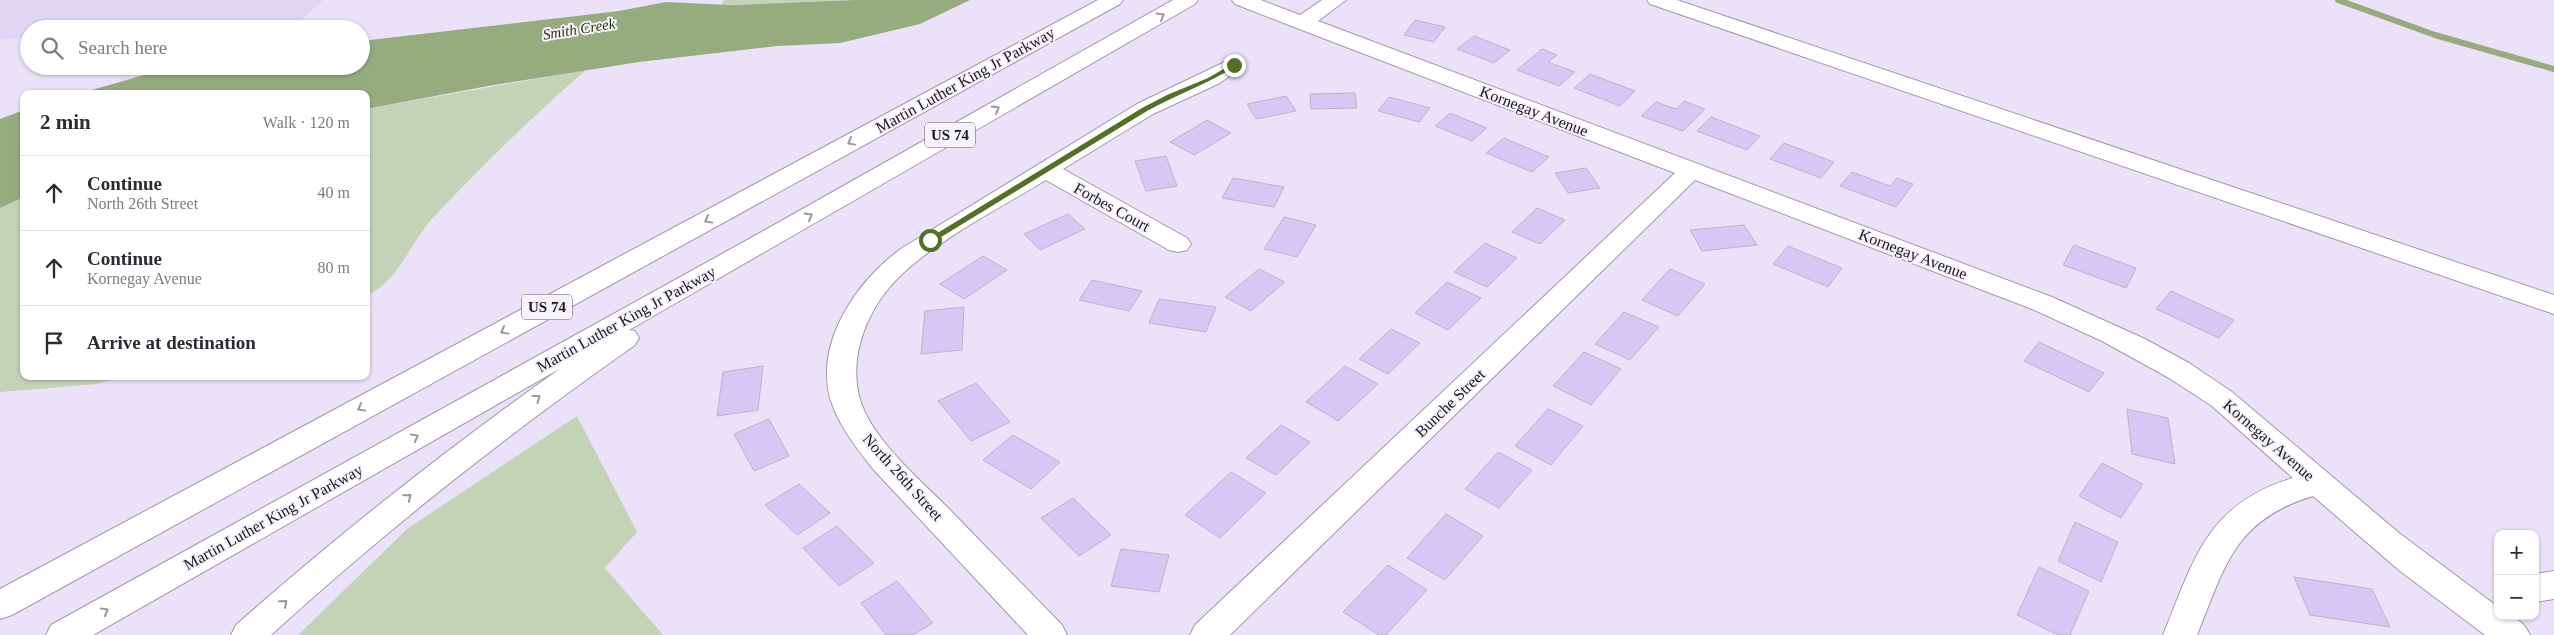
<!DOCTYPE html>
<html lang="en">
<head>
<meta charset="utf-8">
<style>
	body { margin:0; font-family:Georgia,serif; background:#f7f7f7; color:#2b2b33 }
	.controls { position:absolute; right:15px; bottom:15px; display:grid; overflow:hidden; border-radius:10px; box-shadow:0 1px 4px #0004 }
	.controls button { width:45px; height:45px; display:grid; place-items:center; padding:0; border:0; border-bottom:1px solid #e1e1e2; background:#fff; color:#2b2b33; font:25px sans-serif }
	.stop { position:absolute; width:15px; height:15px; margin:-11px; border:4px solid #527126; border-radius:50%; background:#fff }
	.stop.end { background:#527126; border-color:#fff; box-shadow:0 1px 5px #0008 }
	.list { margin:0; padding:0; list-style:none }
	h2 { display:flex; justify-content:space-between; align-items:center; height:65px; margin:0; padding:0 20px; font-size:21px }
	h2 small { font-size:16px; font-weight:400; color:#7c7c81 }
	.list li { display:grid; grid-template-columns:32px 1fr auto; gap:15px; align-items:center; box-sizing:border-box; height:75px; padding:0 20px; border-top:1px solid #e1e1e2 }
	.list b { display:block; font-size:19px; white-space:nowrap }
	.list p { margin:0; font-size:16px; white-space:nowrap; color:#7c7c81 }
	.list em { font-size:16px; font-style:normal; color:#7c7c81 }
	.icon { flex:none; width:28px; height:28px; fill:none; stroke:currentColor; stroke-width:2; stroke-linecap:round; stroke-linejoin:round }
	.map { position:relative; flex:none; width:2554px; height:635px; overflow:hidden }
	.search { position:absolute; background:#fff; box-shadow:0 1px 4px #0004; left:20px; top:20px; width:350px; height:55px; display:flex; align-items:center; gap:12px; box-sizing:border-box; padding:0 18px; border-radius:28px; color:#7c7c81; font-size:19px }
	.panel { position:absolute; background:#fff; box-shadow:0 1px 4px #0004; left:20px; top:90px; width:350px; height:290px; border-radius:10px }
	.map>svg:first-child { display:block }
	.built { fill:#e1d5f4 }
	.green { fill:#c4d3b5 }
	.water { fill:#96ac7f }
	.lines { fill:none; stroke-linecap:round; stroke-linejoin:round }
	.stream { stroke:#96ac7f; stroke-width:6 }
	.building { fill:#d8c6f4; stroke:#bcb3ca }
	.minor-casing { stroke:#9f97ac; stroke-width:2 }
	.highway-casing { stroke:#9f97ac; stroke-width:2 }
	.minor { fill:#fff; fill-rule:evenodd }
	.highway { fill:#fff; fill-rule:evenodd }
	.oneway { stroke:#99979b }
	.route { fill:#527126 }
	.labels { text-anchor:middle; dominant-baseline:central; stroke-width:4; stroke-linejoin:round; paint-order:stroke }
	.far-water-label { font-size:15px; font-style:italic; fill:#1f3200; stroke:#f6f2fc }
	.shield { fill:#f6f2fc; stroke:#5d5963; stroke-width:1 }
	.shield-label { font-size:15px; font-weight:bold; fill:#1c1821 }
	.street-label { font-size:16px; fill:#1c1821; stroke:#f6f2fc }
</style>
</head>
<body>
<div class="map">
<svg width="2554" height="635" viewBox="0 0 2554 635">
	<rect width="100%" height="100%" fill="#ebe2fa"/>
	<!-- built -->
	<polygon class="built" points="0,0 323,0 291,29 29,29 29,38 0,39"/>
	<!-- green -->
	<g class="green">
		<polygon points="724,0 855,0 721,5"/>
		<path d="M 586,70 C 532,117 481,166 432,219 C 410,243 398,282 366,296 L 366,109 Z"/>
		<polygon points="24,197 24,376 125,376 97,384 0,392 0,208"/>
		<polygon points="577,416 637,532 605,568 663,635 298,635 407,529"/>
	</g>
	<!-- water -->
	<g class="water">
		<polygon points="855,0 970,0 920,24 840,43 777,46 639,62 488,86 366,109 366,94 78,94 151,73 194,66 361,66 361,41 619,11 666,2 730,5"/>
		<polygon points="24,110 24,197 0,208 0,119"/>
	</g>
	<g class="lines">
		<!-- stream -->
		<polyline class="stream" points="2338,0 2435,35 2554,69"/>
	</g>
	<!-- building -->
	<g class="building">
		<polygon points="1415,20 1445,27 1434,42 1404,35"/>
		<polygon points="1474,36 1510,50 1494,63 1457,49"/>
		<polygon points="1542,49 1557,55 1548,62 1575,72 1559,86 1517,70"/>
		<polygon points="1590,74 1635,91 1620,106 1574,88"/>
		<polygon points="1355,93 1357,108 1311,109 1310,94"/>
		<polygon points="1286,96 1296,111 1256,119 1247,104"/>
		<polygon points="1389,97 1430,108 1419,122 1378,111"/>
		<polygon points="1684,101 1705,109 1683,131 1641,116 1656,102 1676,109"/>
		<polygon points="1450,113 1487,128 1472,141 1435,126"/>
		<polygon points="1711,117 1760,136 1747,150 1697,131"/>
		<polygon points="1207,120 1231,133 1194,155 1170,142"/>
		<polygon points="1504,138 1549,157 1532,172 1486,153"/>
		<polygon points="1784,143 1834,162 1821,178 1770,159"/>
		<polygon points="1166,156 1177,186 1146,191 1135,161"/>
		<polygon points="1586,168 1600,188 1568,193 1555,173"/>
		<polygon points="1852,172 1890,186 1897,178 1913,184 1896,207 1840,186"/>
		<polygon points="1233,178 1284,187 1274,207 1222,198"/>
		<polygon points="1537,208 1565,220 1540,244 1512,232"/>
		<polygon points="1068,214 1085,229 1040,250 1024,234"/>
		<polygon points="1284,217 1316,225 1297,257 1264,249"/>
		<polygon points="1744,225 1757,245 1702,251 1690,230"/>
		<polygon points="1485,243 1517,258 1487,287 1454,272"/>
		<polygon points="2074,245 2136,268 2126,288 2063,265"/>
		<polygon points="1788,246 1842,268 1828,287 1773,264"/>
		<polygon points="983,256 1007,270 964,299 940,284"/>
		<polygon points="1259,269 1285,282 1251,311 1225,297"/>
		<polygon points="1670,269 1705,284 1678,316 1642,300"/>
		<polygon points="1092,280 1142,291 1129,311 1079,300"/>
		<polygon points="1447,282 1481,298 1448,330 1415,313"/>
		<polygon points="2171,291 2234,320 2219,338 2156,309"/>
		<polygon points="1159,299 1216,307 1206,332 1149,323"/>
		<polygon points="964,307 962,350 921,354 925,311"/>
		<polygon points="1624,312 1659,327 1630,360 1595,344"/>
		<polygon points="1391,329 1420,343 1388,374 1359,359"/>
		<polygon points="2039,342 2104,373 2089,392 2024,361"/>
		<polygon points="1584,352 1621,369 1591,405 1553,386"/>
		<polygon points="763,366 758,410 717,416 723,372"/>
		<polygon points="1345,366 1378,384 1338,421 1306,402"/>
		<polygon points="976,383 1010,422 971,441 938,401"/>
		<polygon points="1548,409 1583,426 1551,465 1515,446"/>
		<polygon points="2127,409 2168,418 2175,464 2132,454"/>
		<polygon points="769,419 789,456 754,471 734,434"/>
		<polygon points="1281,425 1310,442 1276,475 1246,458"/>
		<polygon points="1013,435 1060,462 1031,489 983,460"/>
		<polygon points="1498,452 1532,470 1499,508 1465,489"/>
		<polygon points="2102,463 2143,484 2121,518 2079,496"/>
		<polygon points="1231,472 1266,493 1220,538 1185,515"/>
		<polygon points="799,484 830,513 797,535 765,505"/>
		<polygon points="1073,498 1111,535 1079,556 1041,518"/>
		<polygon points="1446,514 1483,536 1445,580 1407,558"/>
		<polygon points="2075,522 2118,542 2101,582 2058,561"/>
		<polygon points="837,526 874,563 839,586 803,548"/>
		<polygon points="1121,549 1169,555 1159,592 1111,586"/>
		<polygon points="1388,565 1427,590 1386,635 1379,635 1343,612"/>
		<polygon points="2039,567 2089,591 2070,635 2058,635 2017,615"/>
		<polygon points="2294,577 2372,589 2390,627 2310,615"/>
		<polygon points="897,581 933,623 913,635 886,635 861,603"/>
	</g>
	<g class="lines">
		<!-- minor casing -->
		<g class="minor-casing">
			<g id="minor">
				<path d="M 1232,0 L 1261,0 L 1300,15 L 1322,0 L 1346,0 L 1318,21 L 2052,297 L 2145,339 L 2189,363 L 2232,392 L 2399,533 L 2498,607 L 2498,616 C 2514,616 2523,620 2530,635 L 2485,635 L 2400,571 L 2313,496 C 2234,520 2225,566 2197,635 L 2163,635 C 2194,560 2206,504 2293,478 L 2212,406 L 2169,378 L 2102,341 L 2032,309 L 1695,180 L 1230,635 L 1190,635 L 1195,625 L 1675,173 L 1294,27 L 1235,4 Z"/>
				<polygon points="1647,0 1677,0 2554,295 2554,314 1650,4"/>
				<path d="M 1233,58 L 1241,60 L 1244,65 L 1220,83 L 1153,114 L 1063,169 L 1187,238 L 1191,244 L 1187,250 L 1178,252 L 1169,250 L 1046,180 C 1000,208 935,241 898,278 C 868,308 849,354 859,396 C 870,439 921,480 951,511 C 988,549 1025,587 1062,625 L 1067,635 L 1028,635 L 873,469 C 856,447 838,425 830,398 C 815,340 858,280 902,248 L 1137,104 Z"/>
				<polygon points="2554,571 2554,599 2535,602 2535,574"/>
			</g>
		</g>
		<!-- highway casing -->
		<g class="highway-casing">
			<g id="highway">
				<polygon points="1098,0 1123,0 1120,4 12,615 0,619 0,589"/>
				<path d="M 1173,0 L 1198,0 L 1195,4 L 629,330 L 635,331 L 639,338 L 635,345 C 508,434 386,530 271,635 L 231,635 L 236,625 C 340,533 448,448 561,368 L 93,635 L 46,635 L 51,625 L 758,234 Z"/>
			</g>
		</g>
		<!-- minor -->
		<use href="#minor" class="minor"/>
		<!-- highway -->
		<use href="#highway" class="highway"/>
	</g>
	<!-- one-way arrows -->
	<defs><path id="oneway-chevron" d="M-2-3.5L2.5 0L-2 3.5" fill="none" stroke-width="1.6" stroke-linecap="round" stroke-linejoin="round" transform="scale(1.25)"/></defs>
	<g class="oneway">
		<use href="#oneway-chevron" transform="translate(1161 16) rotate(-30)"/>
		<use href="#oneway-chevron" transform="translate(996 109) rotate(-30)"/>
		<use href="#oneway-chevron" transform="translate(851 142) rotate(151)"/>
		<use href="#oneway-chevron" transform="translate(809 216) rotate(-30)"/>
		<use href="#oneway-chevron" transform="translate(708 220) rotate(151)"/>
		<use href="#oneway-chevron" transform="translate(504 331) rotate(151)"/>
		<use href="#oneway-chevron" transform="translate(537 398) rotate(-35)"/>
		<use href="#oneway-chevron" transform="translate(361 408) rotate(151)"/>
		<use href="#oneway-chevron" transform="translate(415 437) rotate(-29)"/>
		<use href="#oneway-chevron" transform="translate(408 497) rotate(-39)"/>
		<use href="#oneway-chevron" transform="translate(284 603) rotate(-41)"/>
		<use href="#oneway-chevron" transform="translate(105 611) rotate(-29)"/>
	</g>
	<!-- route -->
	<path class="route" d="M 1234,63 L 1236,66 C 1207,84 1176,95 1147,111 L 933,242 L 926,240 L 1142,108 L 1167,95 L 1208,78 Z"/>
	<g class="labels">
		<!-- far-water labels -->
		<g class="far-water-label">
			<text transform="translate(579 29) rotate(-9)">Smith Creek</text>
		</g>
		<!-- shield labels -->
		<g class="shield">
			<rect x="925" y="122.5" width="50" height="25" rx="4"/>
			<rect x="522" y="294.5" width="50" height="25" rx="4"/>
		</g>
		<g class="shield-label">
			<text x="950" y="135">US 74</text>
			<text x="547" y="307">US 74</text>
		</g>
		<!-- street labels -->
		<g class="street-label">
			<text transform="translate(965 80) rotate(-29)">Martin Luther King Jr Parkway</text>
			<text transform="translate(1534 111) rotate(21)">Kornegay Avenue</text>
			<text transform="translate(1112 207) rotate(29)">Forbes Court</text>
			<text transform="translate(1913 254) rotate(21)">Kornegay Avenue</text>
			<text transform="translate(626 319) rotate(-29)">Martin Luther King Jr Parkway</text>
			<text transform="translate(1450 403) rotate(-44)">Bunche Street</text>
			<text transform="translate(2269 440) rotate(41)">Kornegay Avenue</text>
			<text transform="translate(903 477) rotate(48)">North 26th Street</text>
			<text transform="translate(273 517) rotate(-29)">Martin Luther King Jr Parkway</text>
		</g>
	</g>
</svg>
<div class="controls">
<button>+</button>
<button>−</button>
</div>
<div class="stop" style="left:930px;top:240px"></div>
<div class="stop end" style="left:1234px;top:65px"></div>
<div class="search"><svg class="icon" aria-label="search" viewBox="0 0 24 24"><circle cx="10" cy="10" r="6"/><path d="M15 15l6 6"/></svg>Search here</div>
<section class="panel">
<h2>2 min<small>Walk · 120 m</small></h2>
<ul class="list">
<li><svg class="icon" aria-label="ahead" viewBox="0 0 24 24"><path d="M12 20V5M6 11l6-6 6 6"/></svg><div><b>Continue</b><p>North 26th Street</p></div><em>40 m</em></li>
<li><svg class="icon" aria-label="ahead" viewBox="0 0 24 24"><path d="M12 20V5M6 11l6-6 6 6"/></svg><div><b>Continue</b><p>Kornegay Avenue</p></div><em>80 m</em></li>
<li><svg class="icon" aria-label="arrive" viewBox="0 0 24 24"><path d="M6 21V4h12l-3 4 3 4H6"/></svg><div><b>Arrive at destination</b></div></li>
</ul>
</section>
</div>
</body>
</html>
